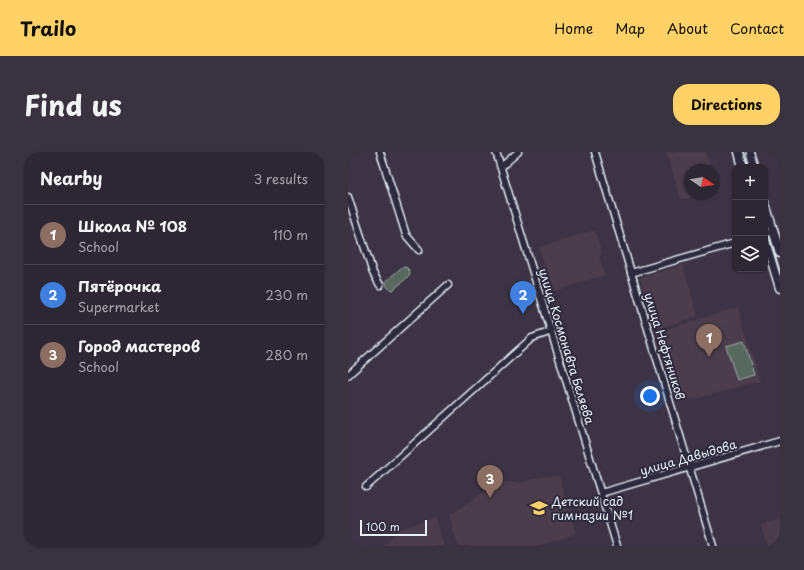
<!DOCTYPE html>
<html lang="en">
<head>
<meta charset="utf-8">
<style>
	body { margin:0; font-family:"Playpen Sans",sans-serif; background:#39323f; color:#f1f3f6 }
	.controls { position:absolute; right:12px; top:12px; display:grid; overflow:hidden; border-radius:8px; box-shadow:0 1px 3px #0004 }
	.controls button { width:36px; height:36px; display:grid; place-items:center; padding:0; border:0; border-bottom:1px solid #48434e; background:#2d2633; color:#f1f3f6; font:20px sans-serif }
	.compass { position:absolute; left:336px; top:12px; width:36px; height:36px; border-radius:50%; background:#2d2633; box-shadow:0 1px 3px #0004; rotate:102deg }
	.scale { position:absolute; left:12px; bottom:10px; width:67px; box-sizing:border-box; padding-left:4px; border:2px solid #e8f1f8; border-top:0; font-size:11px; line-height:14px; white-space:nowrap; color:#e8f1f8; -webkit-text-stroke:3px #2f2a3d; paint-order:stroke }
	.you { position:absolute; left:302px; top:244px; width:14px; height:14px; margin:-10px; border:3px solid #fff; border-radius:50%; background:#1a73e8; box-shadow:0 0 0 6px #1a73e833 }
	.badge { display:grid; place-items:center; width:26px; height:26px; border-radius:50%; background:#ffd166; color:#fff; font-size:13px; font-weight:700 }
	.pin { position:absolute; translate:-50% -33px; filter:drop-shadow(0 1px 2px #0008) }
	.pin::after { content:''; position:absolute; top:21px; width:14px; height:12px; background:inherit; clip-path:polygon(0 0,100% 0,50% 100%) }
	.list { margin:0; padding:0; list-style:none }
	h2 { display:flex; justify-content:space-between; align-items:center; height:52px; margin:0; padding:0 16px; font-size:17px }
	h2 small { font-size:13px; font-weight:400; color:#a7a5ac }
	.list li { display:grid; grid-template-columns:26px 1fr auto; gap:12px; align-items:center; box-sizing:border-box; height:60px; padding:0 16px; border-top:1px solid #48434e }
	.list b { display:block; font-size:15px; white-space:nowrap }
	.list p { margin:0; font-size:13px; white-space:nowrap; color:#a7a5ac }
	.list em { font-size:13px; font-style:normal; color:#a7a5ac }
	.icon { flex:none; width:22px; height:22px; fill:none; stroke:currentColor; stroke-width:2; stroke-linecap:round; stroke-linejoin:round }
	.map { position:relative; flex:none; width:432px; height:394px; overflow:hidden; border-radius:16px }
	header { display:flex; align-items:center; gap:24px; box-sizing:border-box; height:56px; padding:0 20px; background:#ffd166; color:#111 }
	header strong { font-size:19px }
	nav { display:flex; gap:22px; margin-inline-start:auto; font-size:14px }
	.intro { display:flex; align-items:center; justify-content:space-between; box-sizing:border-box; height:96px; padding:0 24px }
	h1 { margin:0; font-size:28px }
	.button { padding:10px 18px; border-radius:16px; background:#ffd166; color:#111; font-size:14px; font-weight:700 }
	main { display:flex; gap:24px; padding:0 24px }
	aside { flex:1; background:#2d2633; border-radius:16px; box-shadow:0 1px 3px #0004 }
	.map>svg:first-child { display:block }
	.built { fill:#4b3e4c }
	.green { fill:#59685f; stroke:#a0acac }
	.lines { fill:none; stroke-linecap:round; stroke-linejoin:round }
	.minor-casing { stroke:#e8f1f8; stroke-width:9 }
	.major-casing { stroke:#e8f1f8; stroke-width:11 }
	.minor { stroke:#2f2a3d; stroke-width:6 }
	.major { stroke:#2f2a3d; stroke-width:8 }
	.tram { stroke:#e8f1f8; stroke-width:1 }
	.labels { text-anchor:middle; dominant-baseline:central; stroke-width:4; stroke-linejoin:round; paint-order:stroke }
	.street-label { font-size:12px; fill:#e8f1f8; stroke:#2f2a3d }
	.poi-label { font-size:12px; fill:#e8f1f8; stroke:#2f2a3d; text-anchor:start }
</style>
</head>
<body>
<header>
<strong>Trailo</strong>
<nav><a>Home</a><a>Map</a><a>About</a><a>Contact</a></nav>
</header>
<div class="intro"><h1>Find us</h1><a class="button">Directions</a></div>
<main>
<aside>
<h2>Nearby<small>3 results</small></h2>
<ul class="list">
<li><span class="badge" style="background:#8d6e63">1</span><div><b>Школа № 108</b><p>School</p></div><em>110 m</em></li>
<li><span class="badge" style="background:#3f7fe0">2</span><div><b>Пятёрочка</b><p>Supermarket</p></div><em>230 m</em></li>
<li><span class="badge" style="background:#8d6e63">3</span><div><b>Город мастеров</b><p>School</p></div><em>280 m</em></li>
</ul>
</aside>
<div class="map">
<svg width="432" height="394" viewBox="0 0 432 394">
	<rect width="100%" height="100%" fill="#3c3344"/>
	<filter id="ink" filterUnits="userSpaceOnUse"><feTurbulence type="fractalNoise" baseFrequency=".025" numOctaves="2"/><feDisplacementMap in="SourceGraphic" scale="8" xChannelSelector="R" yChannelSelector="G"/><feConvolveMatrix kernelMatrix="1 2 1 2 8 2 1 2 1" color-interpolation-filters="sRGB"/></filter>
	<g filter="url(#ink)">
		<!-- built -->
		<g class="built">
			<polygon points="318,0 357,0 363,18 342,18 342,42 352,42 333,48"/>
			<polygon points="247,78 254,102 251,104 257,123 204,140 191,95"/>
			<polygon points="335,113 350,164 308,177 292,126"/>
			<polygon points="390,155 412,229 352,246 329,248 309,180"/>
			<polygon points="211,324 228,382 191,394 110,394 101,363 153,329 172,331 192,325"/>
			<polygon points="87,366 96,394 36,394 51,377"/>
			<polygon points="432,367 432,394 419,394 413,373"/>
		</g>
		<!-- green -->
		<g class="green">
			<polygon points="58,115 62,119 61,124 45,138 41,137 38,133 38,129 53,116"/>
			<polygon points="396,189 406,223 389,228 378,194"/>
		</g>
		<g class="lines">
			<!-- minor casing -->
			<g class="minor-casing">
				<g id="minor">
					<polyline points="32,0 58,83 71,98"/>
					<polyline points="148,0 269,394"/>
					<polyline points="247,0 365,394"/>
					<polyline points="153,15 170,0"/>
					<polyline points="0,45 25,121 32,133"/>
					<polyline points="417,82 425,79"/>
					<polyline points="283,121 387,91"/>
					<polyline points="0,223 100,133"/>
					<polyline points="18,335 184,186 204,179"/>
					<polyline points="253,341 432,289"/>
				</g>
			</g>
			<!-- major casing -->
			<g class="major-casing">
				<g id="major">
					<polyline points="391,0 395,15"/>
					<polyline points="401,0 406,15"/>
					<polyline points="417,52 432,101"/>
					<polyline points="417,86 432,136"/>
				</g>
			</g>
			<!-- minor -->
			<use href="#minor" class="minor"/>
			<!-- major -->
			<use href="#major" class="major"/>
			<!-- tram -->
			<g class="tram">
				<polyline points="398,0 402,15"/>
				<polyline points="417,64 421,78"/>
				<polyline points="417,73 432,123"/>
			</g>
		</g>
	</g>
	<!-- icons -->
	<defs>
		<g id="school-bare" transform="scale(1.38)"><path d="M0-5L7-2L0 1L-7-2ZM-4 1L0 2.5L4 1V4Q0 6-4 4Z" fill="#ffd166" stroke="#2f2a3d" stroke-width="2.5" paint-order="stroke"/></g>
	</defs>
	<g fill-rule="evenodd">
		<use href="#school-bare" x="191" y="356"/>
	</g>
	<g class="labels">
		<!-- street labels -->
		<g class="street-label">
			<text transform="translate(219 194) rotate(73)">улица Космонавта Беляева</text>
			<text transform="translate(317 194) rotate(73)">улица Нефтяников</text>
			<text transform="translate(340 305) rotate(-16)">улица Давыдова</text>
		</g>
		<!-- poi labels -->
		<g class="poi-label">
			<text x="204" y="349">Детский сад<tspan x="204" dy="14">гимназии №1</tspan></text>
		</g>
	</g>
</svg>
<div class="controls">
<button>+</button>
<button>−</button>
<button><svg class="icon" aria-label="layers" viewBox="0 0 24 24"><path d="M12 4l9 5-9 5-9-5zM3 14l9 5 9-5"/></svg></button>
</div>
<svg class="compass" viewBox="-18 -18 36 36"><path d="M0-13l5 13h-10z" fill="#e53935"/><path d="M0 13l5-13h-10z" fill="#a7a5ac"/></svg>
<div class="scale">100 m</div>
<div class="you"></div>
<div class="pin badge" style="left:361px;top:205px;background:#8d6e63">1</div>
<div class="pin badge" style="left:175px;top:162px;background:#3f7fe0">2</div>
<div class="pin badge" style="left:142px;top:346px;background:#8d6e63">3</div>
</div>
</main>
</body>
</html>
